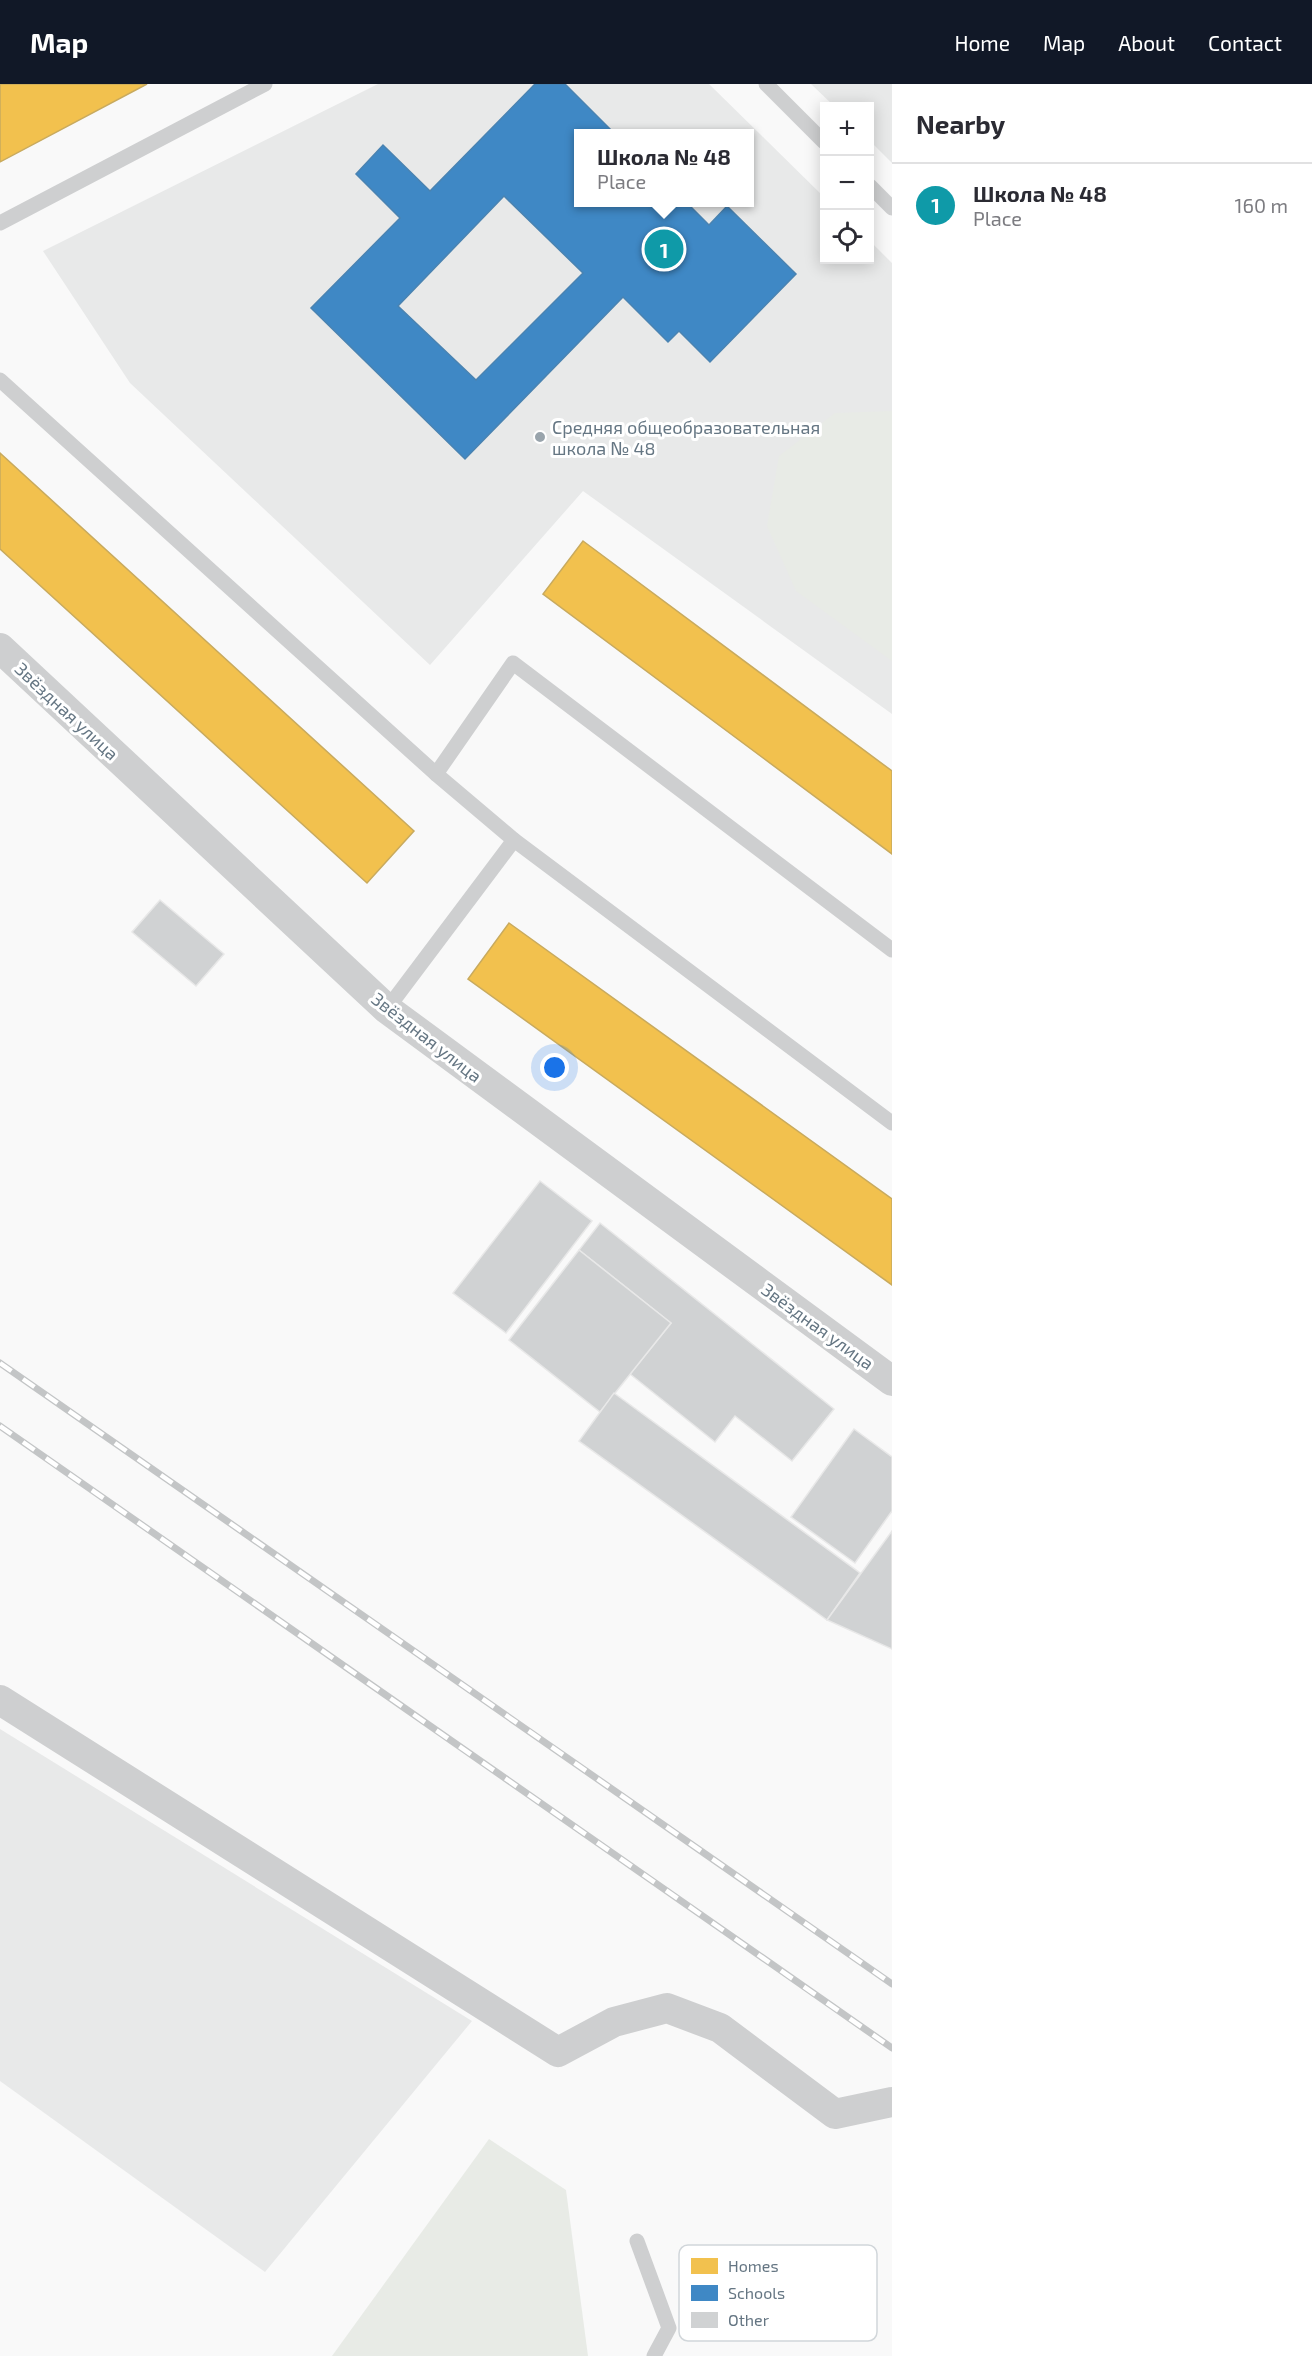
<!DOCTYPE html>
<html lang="en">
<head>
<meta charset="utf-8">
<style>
	body { margin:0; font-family:"Exo 2",sans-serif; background:#f2f2f3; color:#2b2b33 }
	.controls { position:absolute; right:18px; top:18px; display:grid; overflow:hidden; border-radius:0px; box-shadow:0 3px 15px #0003 }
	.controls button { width:54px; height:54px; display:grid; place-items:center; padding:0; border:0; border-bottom:2px solid #e1e1e2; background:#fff; color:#2b2b33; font:30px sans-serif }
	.you { position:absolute; left:555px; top:984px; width:21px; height:21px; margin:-15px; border:4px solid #fff; border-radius:50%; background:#1a73e8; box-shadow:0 0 0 9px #1a73e833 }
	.badge { display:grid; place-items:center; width:39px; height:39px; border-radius:50%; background:#111827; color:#fff; font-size:20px; font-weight:700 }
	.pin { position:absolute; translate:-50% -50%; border:3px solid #fff; box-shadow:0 2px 6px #0006 }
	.popup { position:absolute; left:574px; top:45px; width:180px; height:78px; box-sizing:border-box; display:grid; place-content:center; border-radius:0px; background:#fff; filter:drop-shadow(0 2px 4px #0005); font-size:20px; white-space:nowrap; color:#7c7c81 }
	.popup b { font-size:22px; color:#2b2b33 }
	.popup::after { content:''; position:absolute; left:50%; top:100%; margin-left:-12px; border:12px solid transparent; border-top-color:#fff }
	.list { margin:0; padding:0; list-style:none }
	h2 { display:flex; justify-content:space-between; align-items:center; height:78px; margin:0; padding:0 24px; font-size:26px }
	h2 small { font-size:20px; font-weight:400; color:#7c7c81 }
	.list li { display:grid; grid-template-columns:39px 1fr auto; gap:18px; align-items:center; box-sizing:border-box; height:84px; padding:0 24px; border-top:2px solid #e1e1e2 }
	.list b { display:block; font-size:22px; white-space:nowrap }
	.list p { margin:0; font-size:20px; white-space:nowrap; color:#7c7c81 }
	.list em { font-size:20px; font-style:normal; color:#7c7c81 }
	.icon { flex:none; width:33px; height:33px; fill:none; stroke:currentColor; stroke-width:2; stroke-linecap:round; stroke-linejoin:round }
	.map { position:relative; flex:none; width:892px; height:2272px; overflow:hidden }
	header { display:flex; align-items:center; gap:36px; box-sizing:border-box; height:84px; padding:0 30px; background:#111827; color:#fff }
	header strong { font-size:28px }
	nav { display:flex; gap:33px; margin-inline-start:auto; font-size:21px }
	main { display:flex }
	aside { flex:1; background:#fff }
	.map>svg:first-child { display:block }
	.built { fill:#e8e9e9; fill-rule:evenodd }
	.green { fill:#e8ebe6 }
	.homes { fill:#f2c14e; stroke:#c8aa5e; stroke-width:1.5 }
	.schools { fill:#3f88c5; stroke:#4a83b1; stroke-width:1.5; fill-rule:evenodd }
	.building { fill:#d0d2d3; stroke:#e8e8e8; stroke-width:1.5 }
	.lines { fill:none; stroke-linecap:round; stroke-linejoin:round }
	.lane { stroke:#cecfd0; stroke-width:15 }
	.street { stroke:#cecfd0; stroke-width:30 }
	.rail-casing { stroke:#c3c5c6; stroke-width:7 }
	.rail { stroke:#fff; stroke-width:4.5; stroke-dasharray:14; stroke-linecap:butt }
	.poi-dot { fill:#99a4ac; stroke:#fff; stroke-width:2 }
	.labels { text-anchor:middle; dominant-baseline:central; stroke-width:6; stroke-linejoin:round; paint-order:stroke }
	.poi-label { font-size:18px; fill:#657683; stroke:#fff; text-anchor:start }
	.street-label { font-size:18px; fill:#657683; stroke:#fff }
	.key { fill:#fff; stroke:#d1d6da; stroke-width:1.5 }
	.key-label { font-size:16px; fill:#657683 }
</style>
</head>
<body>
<header>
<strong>Map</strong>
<nav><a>Home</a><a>Map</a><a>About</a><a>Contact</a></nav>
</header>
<main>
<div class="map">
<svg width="892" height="2272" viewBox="0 0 892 2272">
	<rect width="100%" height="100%" fill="#f9f9f9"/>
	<!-- built -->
	<g class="built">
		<path d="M 378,0 L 709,0 L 824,113 L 824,176 L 870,176 L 870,157 L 892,179 L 892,630 L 583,407 L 430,581 L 130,299 L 43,167 ZM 578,50 L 750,50 L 750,118 L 578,118 Z"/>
		<polygon points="811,0 892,0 892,79 870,57 870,22 834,22"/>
		<polygon points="0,1645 472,1937 265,2188 0,1997"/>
	</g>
	<!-- green -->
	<g class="green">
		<polygon points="892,327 892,577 796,507 767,442 779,372 835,329"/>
		<polygon points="489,2055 566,2106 588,2272 332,2272"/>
	</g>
	<!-- homes -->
	<g class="homes">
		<polygon points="0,0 147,0 0,78"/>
		<polygon points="0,369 414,747 367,799 0,465"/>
		<polygon points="583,457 892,687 892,770 543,510"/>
		<polygon points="509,839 892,1115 892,1201 468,895"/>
	</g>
	<!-- schools -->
	<path class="schools" d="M 535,0 L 565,0 L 615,50 L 578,50 L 578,118 L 686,118 L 709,141 L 727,122 L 796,190 L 710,278 L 679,247 L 668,258 L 623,213 L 465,375 L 311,224 L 400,134 L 356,90 L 383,61 L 430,107 ZM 504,112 L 583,189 L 476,296 L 398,222 Z"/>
	<!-- building -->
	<g class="building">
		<polygon points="160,816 224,870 196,902 132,848"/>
		<polygon points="540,1097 592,1137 506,1249 453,1209"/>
		<polygon points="600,1139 834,1325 792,1377 735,1332 715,1358 630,1290 671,1239 579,1166"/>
		<polygon points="579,1166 671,1239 600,1328 509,1256"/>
		<polygon points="614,1309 860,1489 827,1536 579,1357"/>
		<polygon points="854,1345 892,1373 892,1427 855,1479 791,1433"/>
		<polygon points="892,1447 892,1565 827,1536"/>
	</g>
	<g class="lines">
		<!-- lane -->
		<g class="lane">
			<polyline points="766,0 824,58"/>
			<polyline points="870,102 892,124"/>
			<polyline points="0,139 265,0"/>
			<polyline points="0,296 436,690 514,756 892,1039"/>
			<polyline points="436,690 513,579 892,866"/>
			<polyline points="387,925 514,756"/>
			<polyline points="637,2157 669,2244 654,2272"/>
		</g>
		<!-- street -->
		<g class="street">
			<polyline points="0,564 387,925 892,1297"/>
			<polyline points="0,1616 558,1968 614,1938 667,1924 720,1944 835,2030 892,2018"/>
		</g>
		<!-- rail casing -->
		<g class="rail-casing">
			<g id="rail">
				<polyline points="0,1279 892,1900"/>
				<polyline points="0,1342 892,1964"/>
			</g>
		</g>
		<!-- rail -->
		<use href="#rail" class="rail"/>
	</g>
	<!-- markers -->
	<circle class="poi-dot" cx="540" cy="353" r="6"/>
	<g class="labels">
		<!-- poi labels -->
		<g class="poi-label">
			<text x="552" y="343">Средняя общеобразовательная<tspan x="552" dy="21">школа № 48</tspan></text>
		</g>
		<!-- street labels -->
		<g class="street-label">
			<text transform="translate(67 627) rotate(43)">Звёздная улица</text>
			<text transform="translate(427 953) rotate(38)">Звёздная улица</text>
			<text transform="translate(818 1242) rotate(36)">Звёздная улица</text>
		</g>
	</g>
	<!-- legend -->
	<rect x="679" y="2161" width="198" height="96" rx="9" class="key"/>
	<rect x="691" y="2174" width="27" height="16" fill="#f2c14e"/>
	<rect x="691" y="2201" width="27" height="16" fill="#3f88c5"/>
	<rect x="691" y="2228" width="27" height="16" fill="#d0d2d3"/>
	<g class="key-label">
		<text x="728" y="2188">Homes</text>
		<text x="728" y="2215">Schools</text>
		<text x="728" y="2242">Other</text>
	</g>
</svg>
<div class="controls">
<button>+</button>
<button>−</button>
<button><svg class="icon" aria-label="locate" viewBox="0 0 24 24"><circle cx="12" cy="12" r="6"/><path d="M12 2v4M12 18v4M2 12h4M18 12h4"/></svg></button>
</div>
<div class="you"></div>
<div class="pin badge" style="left:664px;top:165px;background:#0f9aa8">1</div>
<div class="popup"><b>Школа № 48</b>Place</div>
</div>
<aside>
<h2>Nearby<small></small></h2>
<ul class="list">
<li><span class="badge" style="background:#0f9aa8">1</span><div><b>Школа № 48</b><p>Place</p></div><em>160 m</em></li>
</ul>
</aside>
</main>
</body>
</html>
